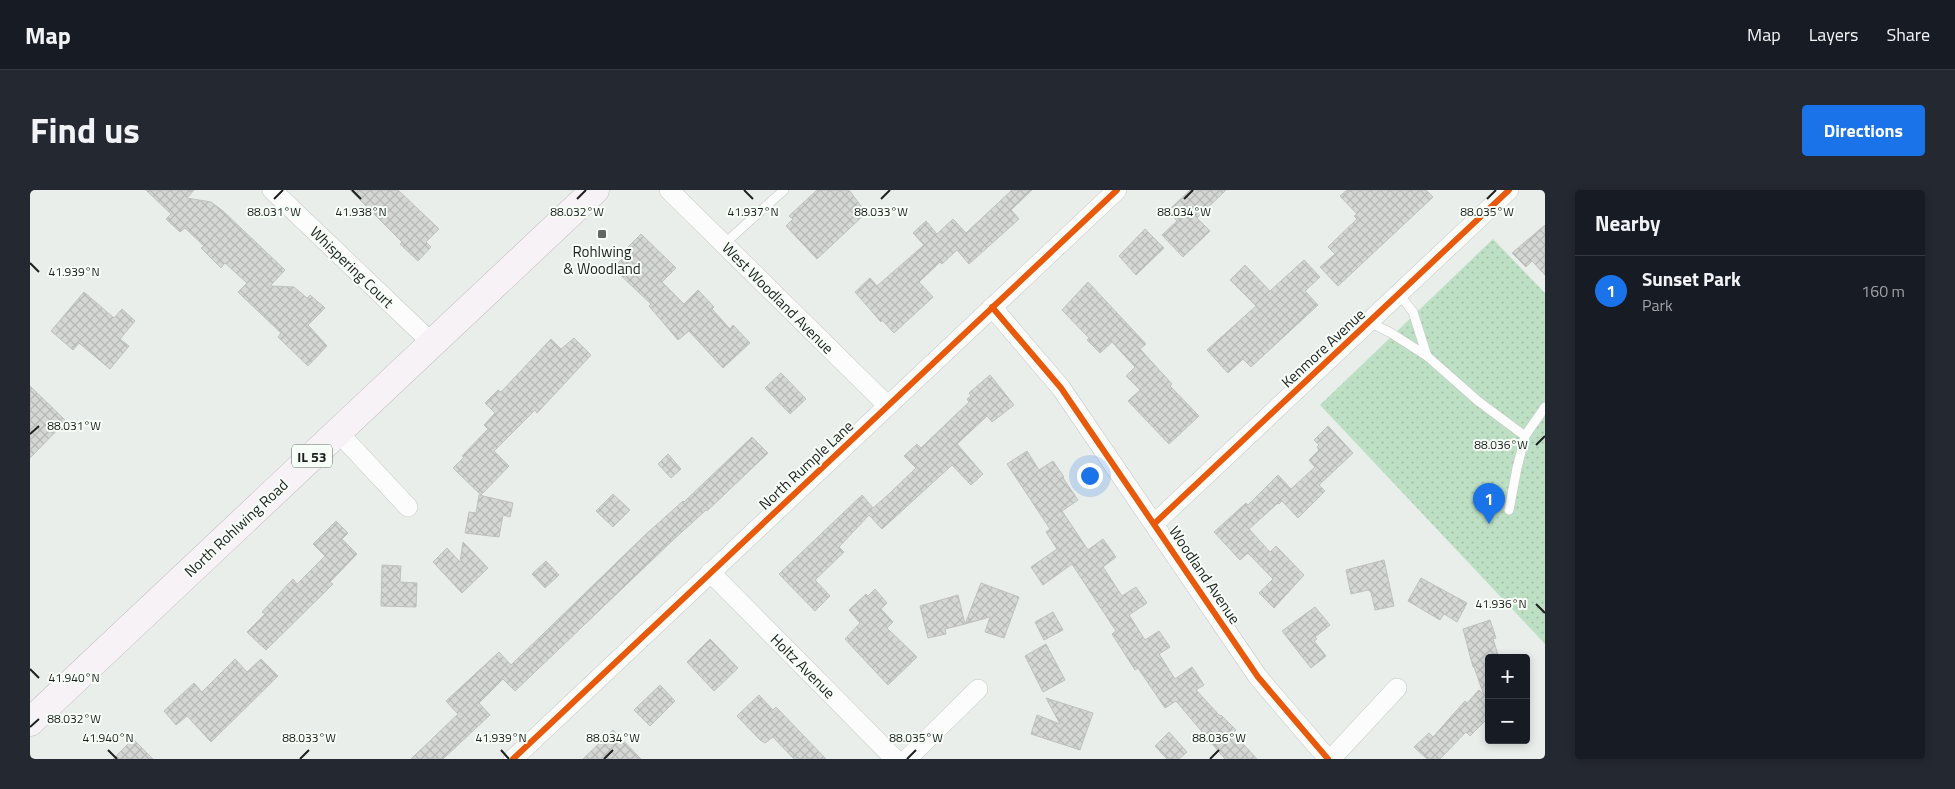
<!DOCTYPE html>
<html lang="en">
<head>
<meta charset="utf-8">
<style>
	body { margin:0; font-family:"Titillium Web",sans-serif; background:#242831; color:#f1f3f6 }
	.controls { position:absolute; right:15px; bottom:15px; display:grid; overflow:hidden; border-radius:5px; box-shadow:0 2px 8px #0003 }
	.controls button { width:45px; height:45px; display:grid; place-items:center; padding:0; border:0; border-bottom:1px solid #363941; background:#171b24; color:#f1f3f6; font:25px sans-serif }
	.you { position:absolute; left:1059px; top:285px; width:18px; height:18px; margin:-12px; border:4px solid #fff; border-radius:50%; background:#1a73e8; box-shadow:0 0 0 8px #1a73e833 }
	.badge { display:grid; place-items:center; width:32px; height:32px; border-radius:50%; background:#1a73e8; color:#fff; font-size:16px; font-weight:700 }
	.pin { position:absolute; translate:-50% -41px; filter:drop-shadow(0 1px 2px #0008) }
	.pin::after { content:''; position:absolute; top:26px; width:18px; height:15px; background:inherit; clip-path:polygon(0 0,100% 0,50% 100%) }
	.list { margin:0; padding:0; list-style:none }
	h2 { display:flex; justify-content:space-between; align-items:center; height:65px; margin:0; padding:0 20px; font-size:21px }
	h2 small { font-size:16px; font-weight:400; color:#9ea1a6 }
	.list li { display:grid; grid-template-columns:32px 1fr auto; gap:15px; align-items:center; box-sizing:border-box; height:70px; padding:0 20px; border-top:1px solid #363941 }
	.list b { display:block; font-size:19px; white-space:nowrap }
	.list p { margin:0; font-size:16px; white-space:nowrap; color:#9ea1a6 }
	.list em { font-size:16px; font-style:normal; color:#9ea1a6 }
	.map { position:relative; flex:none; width:1515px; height:569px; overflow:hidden; border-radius:5px }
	header { display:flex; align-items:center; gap:30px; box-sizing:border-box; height:70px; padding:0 25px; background:#171b24; border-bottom:1px solid #363941 }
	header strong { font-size:24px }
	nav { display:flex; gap:28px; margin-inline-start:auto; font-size:18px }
	.intro { display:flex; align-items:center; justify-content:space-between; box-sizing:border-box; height:120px; padding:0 30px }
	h1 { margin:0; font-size:35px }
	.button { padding:12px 22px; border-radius:5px; background:#1a73e8; color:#fff; font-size:18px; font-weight:700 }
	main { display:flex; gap:30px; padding:0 30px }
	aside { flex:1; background:#171b24; border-radius:5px; box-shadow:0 2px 8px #0003 }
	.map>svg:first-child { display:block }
	.green { fill:url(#green-dots) }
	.building { fill:url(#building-cross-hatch); stroke:#bec1bf }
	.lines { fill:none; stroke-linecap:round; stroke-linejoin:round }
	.lane-casing { stroke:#c5c8c6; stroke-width:10 }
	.street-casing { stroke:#c5c8c6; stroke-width:20 }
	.primary-casing { stroke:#c1babf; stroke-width:29 }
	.lane { stroke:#fcfcfc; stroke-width:9 }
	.street { stroke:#fcfcfc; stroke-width:19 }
	.primary { stroke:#f7f2f5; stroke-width:28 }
	.cycleway-casing { stroke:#f6fef7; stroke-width:9 }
	.cycleway { stroke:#e8590c; stroke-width:6 }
	.ticks { fill:none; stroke:#1d201e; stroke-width:2 }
	.poi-dot { fill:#656866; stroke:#f6fef7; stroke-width:2 }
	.labels { text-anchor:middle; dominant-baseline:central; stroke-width:4; stroke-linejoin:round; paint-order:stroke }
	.shield { fill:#f6fef7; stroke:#5e635f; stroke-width:1 }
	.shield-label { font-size:14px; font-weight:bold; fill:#1d201e }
	.poi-label { font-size:15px; fill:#1d201e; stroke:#f6fef7 }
	.street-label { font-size:15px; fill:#1d201e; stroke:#f6fef7 }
	.ticks-label { font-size:12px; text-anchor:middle; fill:#1d201e; stroke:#f6fef7; stroke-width:4; stroke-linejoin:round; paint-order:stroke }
</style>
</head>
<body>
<header>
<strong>Map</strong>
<nav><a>Map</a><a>Layers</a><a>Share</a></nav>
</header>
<div class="intro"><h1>Find us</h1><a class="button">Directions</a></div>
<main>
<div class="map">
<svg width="1515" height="569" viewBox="0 0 1515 569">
	<defs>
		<pattern id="green-dots" width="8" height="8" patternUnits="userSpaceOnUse" patternTransform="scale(1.25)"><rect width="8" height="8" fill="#bde0c4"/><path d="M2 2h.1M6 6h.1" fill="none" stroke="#a2c0a8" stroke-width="1.8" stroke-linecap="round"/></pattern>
		<pattern id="building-cross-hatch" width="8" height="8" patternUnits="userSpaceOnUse" patternTransform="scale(1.25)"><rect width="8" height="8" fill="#d4d7d4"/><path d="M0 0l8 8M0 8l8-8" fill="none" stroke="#b6b8b6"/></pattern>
	</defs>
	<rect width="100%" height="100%" fill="#eaeeeb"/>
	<!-- green -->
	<polygon class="green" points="1463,49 1515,103 1515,454 1290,215"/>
	<!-- building -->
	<g class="building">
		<polygon points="116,0 164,0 157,8 181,12 193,21 255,80 240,96 264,97 277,108 280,105 295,118 278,135 297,156 278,176 248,147 251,143 208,102 217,93 195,73 191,78 171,58 174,56 155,38 150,42 136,29 141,24"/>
		<polygon points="320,0 368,0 409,39 396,52 401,57 388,71 370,54 372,52"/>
		<polygon points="787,0 819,0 836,23 787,69 756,36 763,29 759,26"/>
		<polygon points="982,0 1002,0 981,20 989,29 939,74 927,60 912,74 910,72 889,92 903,107 864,143 852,130 851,132 825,102 840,88 847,96 894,55 883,43 896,31 907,44 923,29 936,43"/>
		<polygon points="1160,0 1196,0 1167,28 1180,41 1153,67 1132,45 1147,31 1138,21"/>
		<polygon points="1317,0 1396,0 1403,7 1308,96 1290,77 1305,64 1298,57 1327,29 1324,26 1327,24 1310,6"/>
		<polygon points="1515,35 1515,85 1502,71 1496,77 1482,63"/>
		<polygon points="1115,39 1134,58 1106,85 1089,66"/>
		<polygon points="611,44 646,78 632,92 654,114 668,100 684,117 682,119 700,139 703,135 720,153 693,178 659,141 648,150 619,116 621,114 583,78 594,67 591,64"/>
		<polygon points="1274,70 1290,87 1275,101 1288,115 1221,177 1213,169 1198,183 1177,160 1226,116 1200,90 1215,75 1240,101"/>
		<polygon points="1058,92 1116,154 1110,159 1142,194 1140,196 1169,226 1139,254 1098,211 1110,200 1096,186 1105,177 1082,152 1070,163 1057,150 1059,148 1032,120"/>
		<polygon points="54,102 84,128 92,119 105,131 90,149 99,156 80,179 49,153 43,160 21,141"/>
		<polygon points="544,148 561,165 507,223 505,220 464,261 479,276 451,305 423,278 434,267 432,266 458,239 454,235 465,223 455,213 468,200 471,202 521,149 531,159"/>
		<polygon points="751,183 776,209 760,224 735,198"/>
		<polygon points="960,185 984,215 962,232 957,226 927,254 953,284 941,295 922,275 852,339 839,325 809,357 814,362 785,390 800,406 785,421 749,384 832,305 843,318 860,303 886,278 874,266 887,254 891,258 939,212 937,209 941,206 939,203"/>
		<polygon points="0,196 36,231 0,268"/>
		<polygon points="1298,236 1323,263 1289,295 1295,301 1268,328 1252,311 1249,314 1248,313 1219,339 1240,362 1246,356 1274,385 1244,418 1229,403 1243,389 1218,363 1210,370 1184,342 1216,313 1218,315 1248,285 1261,299 1285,277 1279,270 1289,260 1287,257 1289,255 1284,250"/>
		<polygon points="722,247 738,263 677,321 676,320 642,351 485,501 473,489 449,513 460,525 413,569 381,569 428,524 416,511 469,462 481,475 615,345 653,311 654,312"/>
		<polygon points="997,261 1009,280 1023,271 1034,287 1033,288 1048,310 1032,321 1058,360 1073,349 1086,367 1073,377 1092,406 1106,397 1117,413 1099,425 1115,450 1129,441 1140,457 1129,464 1145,489 1162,477 1174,495 1166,500 1190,526 1191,525 1206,540 1203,543 1227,569 1195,569 1146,511 1135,518 1108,478 1105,480 1082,444 1086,441 1042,374 1013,395 1001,377 1027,359 1016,342 1020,339 977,274"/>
		<polygon points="638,264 651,279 641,288 628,274"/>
		<polygon points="583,304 600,320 583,337 566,321"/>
		<polygon points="449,305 483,313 480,327 473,325 469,347 435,343 439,322 446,323"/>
		<polygon points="306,331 318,343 312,349 327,364 300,392 303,394 236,460 217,442 235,424 232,422 263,389 267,394 295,366 283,354"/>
		<polygon points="433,352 458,378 432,403 403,372 417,358 430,372"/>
		<polygon points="1354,370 1364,416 1345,420 1341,402 1338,400 1321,404 1316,380"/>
		<polygon points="516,371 529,385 515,398 502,384"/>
		<polygon points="352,375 371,376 370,392 387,393 386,417 351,416"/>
		<polygon points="1391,388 1437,413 1427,432 1414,424 1410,430 1378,411"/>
		<polygon points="951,393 989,407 974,448 955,442 960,427 935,434"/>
		<polygon points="845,399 857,413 851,419 863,432 857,438 887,467 858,495 815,449 830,433 819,420 836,404 838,406"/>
		<polygon points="928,405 935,434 915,439 916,444 898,448 890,416"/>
		<polygon points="1285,417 1300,435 1285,447 1287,449 1284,451 1296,466 1281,478 1252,441"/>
		<polygon points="1023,422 1033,440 1014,450 1005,432"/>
		<polygon points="1460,430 1466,448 1463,449 1469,468 1459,468 1459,527 1440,546 1436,542 1410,569 1397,569 1384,557 1399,543 1403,547 1435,511 1437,513 1449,500 1454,505 1444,477 1443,477 1433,439"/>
		<polygon points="680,449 708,478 684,501 657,472"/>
		<polygon points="1016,454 1035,490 1013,502 995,466"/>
		<polygon points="205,469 217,482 231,469 248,486 181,552 157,526 146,535 134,521 164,493 172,502"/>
		<polygon points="630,495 645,511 620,536 604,520"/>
		<polygon points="729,505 743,520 746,517 796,569 764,569 743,547 735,553 730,550 707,526"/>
		<polygon points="1016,508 1063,523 1050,560 1001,544 1007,525 1030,534"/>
		<polygon points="583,540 611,569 553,569"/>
		<polygon points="1139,542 1157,562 1149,569 1137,569 1125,556"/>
		<polygon points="103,549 123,569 83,569"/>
	</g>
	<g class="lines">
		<!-- lane casing -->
		<g class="lane-casing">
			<g id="lane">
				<polyline points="694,54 754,0"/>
				<polyline points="1369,104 1383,122 1397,166"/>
				<polyline points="1339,132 1361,143 1397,166 1448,211 1495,246"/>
				<polyline points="1479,320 1487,278 1495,246 1515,217"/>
			</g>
		</g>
		<!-- street casing -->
		<g class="street-casing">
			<g id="street">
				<polyline points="242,0 402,153"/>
				<polyline points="639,0 857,215"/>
				<polyline points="962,117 1031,198 1228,487 1298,569"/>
				<polyline points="308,242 378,317"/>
				<polyline points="1125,333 1479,0"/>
				<polyline points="680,382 865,569"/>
				<polyline points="483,569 1087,0"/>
				<polyline points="877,569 948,499"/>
				<polyline points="1301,569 1367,498"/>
			</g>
		</g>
		<!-- primary casing -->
		<g class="primary-casing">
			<polyline id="primary" points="0,532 565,0"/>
		</g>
		<!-- lane -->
		<use href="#lane" class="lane"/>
		<!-- street -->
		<use href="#street" class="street"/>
		<!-- primary -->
		<use href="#primary" class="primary"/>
		<!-- cycleway casing -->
		<g class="cycleway-casing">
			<g id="cycleway">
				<polyline points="962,117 1031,198 1228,487 1298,569"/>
				<polyline points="1125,333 1479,0"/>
				<polyline points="483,569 1087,0"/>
			</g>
		</g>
		<!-- cycleway -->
		<use href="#cycleway" class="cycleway"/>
	</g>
	<!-- ticks -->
	<path class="ticks" d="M 322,0 L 331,9M 714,0 L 723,9M 244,9 L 253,0M 547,9 L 556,0M 851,9 L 860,0M 1154,9 L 1163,0M 1457,9 L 1466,0M 0,73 L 9,82M 0,244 L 9,236M 1506,255 L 1515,246M 1506,414 L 1515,423M 0,479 L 9,488M 0,537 L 9,529M 78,560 L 87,569M 471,560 L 479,569M 270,569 L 279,560M 574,569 L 583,560M 877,569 L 886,560M 1180,569 L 1189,560"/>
	<!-- markers -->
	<rect class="poi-dot" x="567" y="39" width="10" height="10" rx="2.5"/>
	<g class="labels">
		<!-- shield labels -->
		<rect class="shield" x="262" y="254.5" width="40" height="23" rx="4"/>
		<g class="shield-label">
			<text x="282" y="266">IL 53</text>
		</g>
		<!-- poi labels -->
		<g class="poi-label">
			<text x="572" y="61">Rohlwing<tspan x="572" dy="17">&amp; Woodland</tspan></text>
		</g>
		<!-- street labels -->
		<g class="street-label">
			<text transform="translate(322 77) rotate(44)">Whispering Court</text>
			<text transform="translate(748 108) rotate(45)">West Woodland Avenue</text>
			<text transform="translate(1293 158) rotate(-43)">Kenmore Avenue</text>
			<text transform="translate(776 275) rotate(-43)">North Rumple Lane</text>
			<text transform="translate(206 338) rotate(-43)">North Rohlwing Road</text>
			<text transform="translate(1175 385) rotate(56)">Woodland Avenue</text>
			<text transform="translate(773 476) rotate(45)">Holtz Avenue</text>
		</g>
	</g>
	<g class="ticks-label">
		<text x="244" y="26">88.031°W</text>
		<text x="547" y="26">88.032°W</text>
		<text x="851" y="26">88.033°W</text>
		<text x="1154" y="26">88.034°W</text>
		<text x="1457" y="26">88.035°W</text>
		<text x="331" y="26">41.938°N</text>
		<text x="723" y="26">41.937°N</text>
		<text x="44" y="86">41.939°N</text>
		<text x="44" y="240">88.031°W</text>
		<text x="1471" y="259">88.036°W</text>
		<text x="1471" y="418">41.936°N</text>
		<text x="44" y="492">41.940°N</text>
		<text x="44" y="533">88.032°W</text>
		<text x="78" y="552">41.940°N</text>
		<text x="471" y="552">41.939°N</text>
		<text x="279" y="552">88.033°W</text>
		<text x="583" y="552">88.034°W</text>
		<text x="886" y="552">88.035°W</text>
		<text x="1189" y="552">88.036°W</text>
	</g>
</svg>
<div class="controls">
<button>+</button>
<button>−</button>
</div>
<div class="you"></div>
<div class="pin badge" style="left:1459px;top:334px">1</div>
</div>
<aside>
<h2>Nearby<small></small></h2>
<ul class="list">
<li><span class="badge">1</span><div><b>Sunset Park</b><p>Park</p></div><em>160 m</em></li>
</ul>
</aside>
</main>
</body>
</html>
